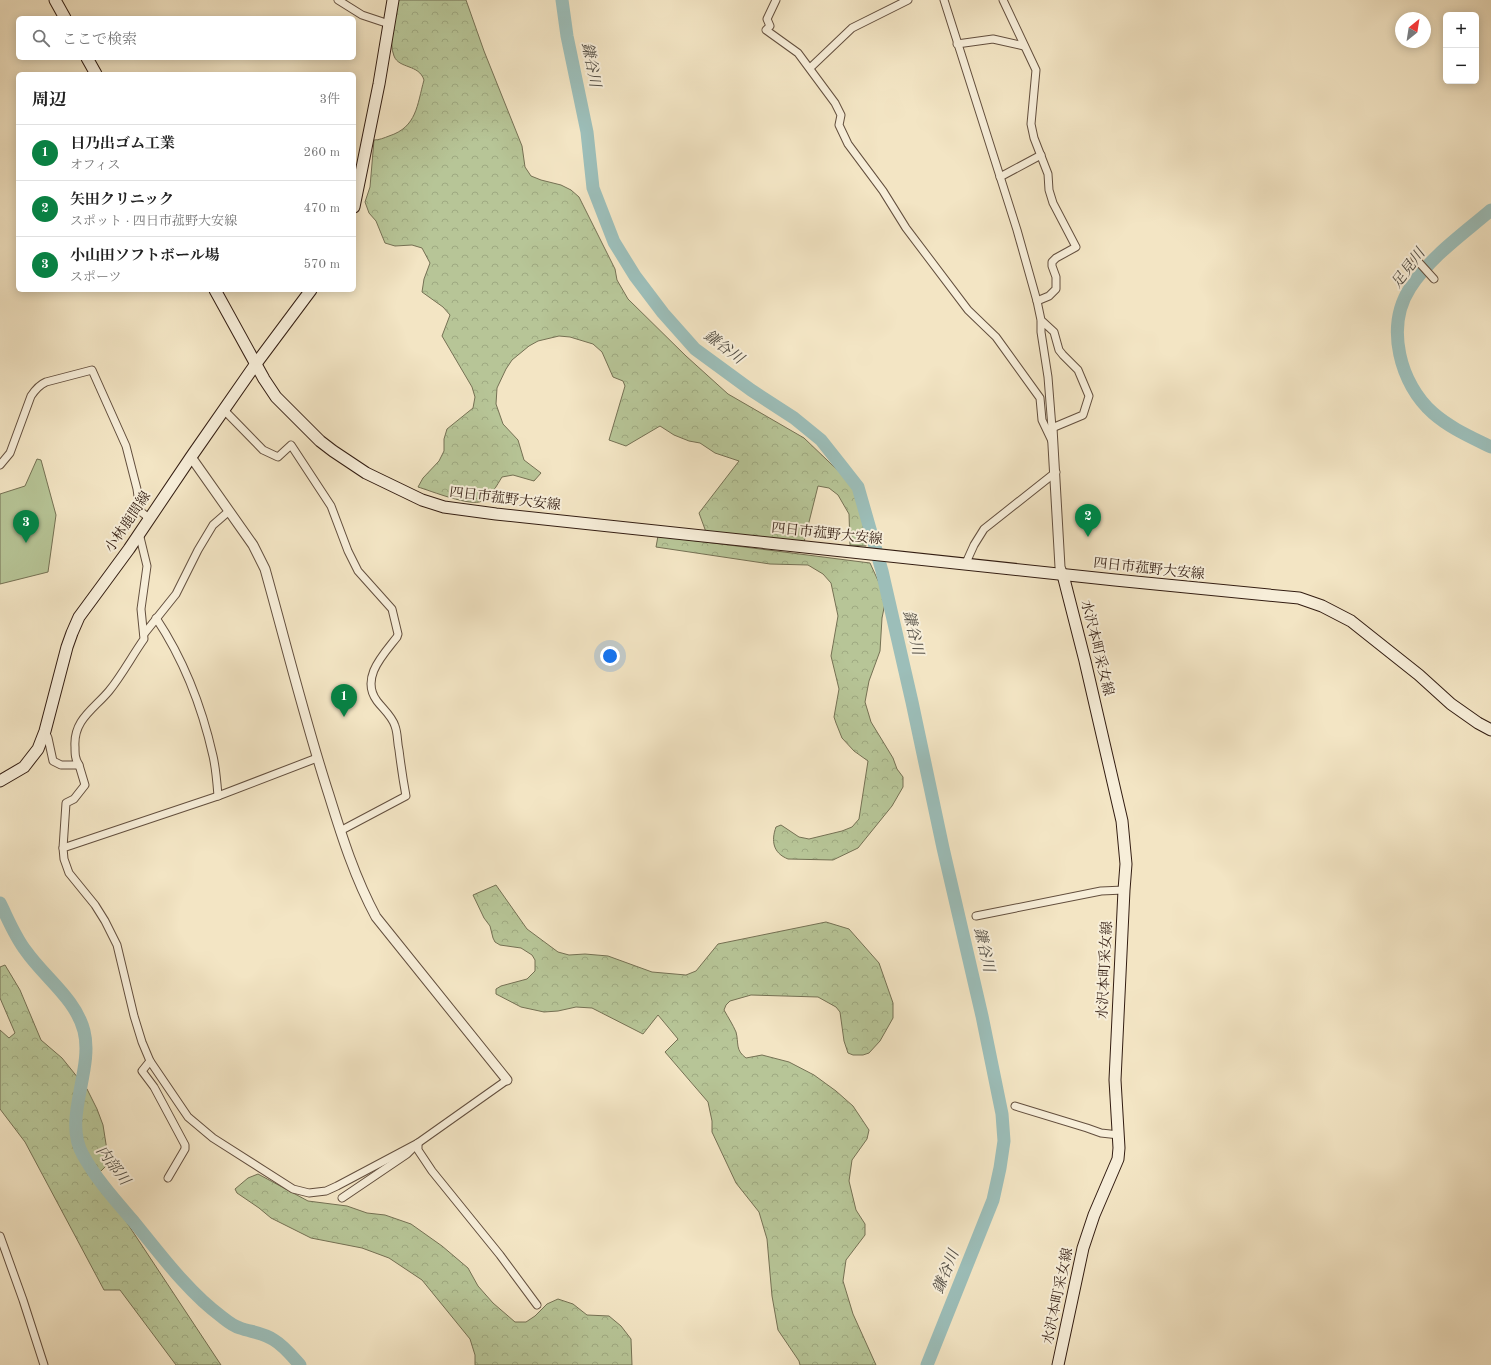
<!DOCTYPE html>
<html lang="ja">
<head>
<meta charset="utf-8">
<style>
	body { margin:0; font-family:"Old Standard TT","Noto Serif JP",serif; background:#f6f6f6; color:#222 }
	.controls { position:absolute; right:12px; top:12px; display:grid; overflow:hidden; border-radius:6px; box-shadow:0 2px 10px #0003 }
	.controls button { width:36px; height:36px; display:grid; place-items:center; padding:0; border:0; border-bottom:1px solid #e0e0e0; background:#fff; color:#222; font:20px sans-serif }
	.compass { position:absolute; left:1395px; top:12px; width:36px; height:36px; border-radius:50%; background:#fff; box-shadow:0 2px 10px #0003; rotate:30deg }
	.you { position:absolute; left:610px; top:656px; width:14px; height:14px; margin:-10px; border:3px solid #fff; border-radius:50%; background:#1a73e8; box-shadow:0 0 0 6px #1a73e833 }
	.badge { display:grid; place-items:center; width:26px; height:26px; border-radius:50%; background:#0b8043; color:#fff; font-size:13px; font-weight:700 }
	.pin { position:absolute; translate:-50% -33px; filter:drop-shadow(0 1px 2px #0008) }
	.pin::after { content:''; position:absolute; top:21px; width:14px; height:12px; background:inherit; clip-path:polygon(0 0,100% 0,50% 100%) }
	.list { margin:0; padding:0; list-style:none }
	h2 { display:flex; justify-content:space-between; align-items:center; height:52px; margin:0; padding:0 16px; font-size:17px }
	h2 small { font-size:13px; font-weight:400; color:#767676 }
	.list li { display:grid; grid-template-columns:26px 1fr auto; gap:12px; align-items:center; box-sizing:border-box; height:56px; padding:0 16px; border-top:1px solid #e0e0e0 }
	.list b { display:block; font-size:15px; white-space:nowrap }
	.list p { margin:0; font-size:13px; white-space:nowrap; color:#767676 }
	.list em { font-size:13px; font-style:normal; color:#767676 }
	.icon { flex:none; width:22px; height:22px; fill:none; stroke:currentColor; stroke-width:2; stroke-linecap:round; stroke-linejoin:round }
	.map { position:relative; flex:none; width:1491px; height:1365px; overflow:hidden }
	.search { position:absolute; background:#fff; box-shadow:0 2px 10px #0003; left:16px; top:16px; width:340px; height:44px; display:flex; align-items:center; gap:10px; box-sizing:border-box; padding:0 14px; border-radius:6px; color:#767676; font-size:15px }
	.panel { position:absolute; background:#fff; box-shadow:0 2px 10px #0003; left:16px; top:72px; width:340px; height:220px; border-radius:6px }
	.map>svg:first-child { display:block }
	.forest { fill:url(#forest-crowns); stroke:#757154 }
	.garden { fill:#b7c597; stroke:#757154 }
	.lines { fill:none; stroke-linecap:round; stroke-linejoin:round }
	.river { stroke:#9cbeb9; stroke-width:13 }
	.minor-casing { stroke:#634f3e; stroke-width:9 }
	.tertiary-casing { stroke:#634f3e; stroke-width:11 }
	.secondary-casing { stroke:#331d12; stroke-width:13 }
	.minor { stroke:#f7eed9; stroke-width:7 }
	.tertiary { stroke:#f7eed9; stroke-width:9 }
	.secondary { stroke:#f7eed9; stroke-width:11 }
	.labels { text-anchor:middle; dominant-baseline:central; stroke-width:4; stroke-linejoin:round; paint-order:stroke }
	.street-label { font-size:14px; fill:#331d12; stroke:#f7eed9 }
	.water-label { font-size:15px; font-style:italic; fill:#524d44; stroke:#f7eed9 }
</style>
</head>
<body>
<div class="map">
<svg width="1491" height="1365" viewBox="0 0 1491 1365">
	<defs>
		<pattern id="forest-crowns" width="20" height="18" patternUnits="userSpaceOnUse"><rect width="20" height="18" fill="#b7c597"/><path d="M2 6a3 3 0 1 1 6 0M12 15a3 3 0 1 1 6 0" fill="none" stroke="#9ea981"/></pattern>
	</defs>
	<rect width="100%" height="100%" fill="#f3e5c4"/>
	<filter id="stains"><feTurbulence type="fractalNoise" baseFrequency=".005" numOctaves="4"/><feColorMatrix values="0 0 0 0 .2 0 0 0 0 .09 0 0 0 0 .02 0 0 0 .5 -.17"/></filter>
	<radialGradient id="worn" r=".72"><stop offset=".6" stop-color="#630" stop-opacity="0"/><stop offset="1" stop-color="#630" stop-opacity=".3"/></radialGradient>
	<!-- forest -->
	<g class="forest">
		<path d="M 398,0 L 466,0 L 484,51 L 522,146 L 525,167 L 531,176 L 541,180 L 561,185 L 571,190 L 579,197 L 615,269 L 617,280 L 628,299 L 686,356 L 728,394 L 804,438 L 851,483 L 864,519 L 866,546 L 850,545 L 849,514 L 838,495 L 829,488 L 818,486 L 804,542 L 706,532 L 699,513 L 739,461 L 715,453 L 700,443 L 689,441 L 674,435 L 660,426 L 626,446 L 609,440 L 625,386 L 623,381 L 613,377 L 602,352 L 593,344 L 570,337 L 559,336 L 538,341 L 529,346 L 512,360 L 506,369 L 497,388 L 496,404 L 503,424 L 518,440 L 524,460 L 541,473 L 534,481 L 513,475 L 502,477 C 497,485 491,497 482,501 C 471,507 431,491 418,487 L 423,478 L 439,461 L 444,451 L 444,439 L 447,429 L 473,408 L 475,397 L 472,387 L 442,336 L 450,315 L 443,307 L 422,292 L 424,279 L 430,263 L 422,248 L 412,245 L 395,246 L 385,243 L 376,221 L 369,213 L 365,202 L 370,187 L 374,140 C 379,140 384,138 389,136 C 417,127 417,105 424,80 C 419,64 399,69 394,56 C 388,42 395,15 398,0 Z"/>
		<path d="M 658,536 L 870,563 L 886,598 L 882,618 L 880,651 L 869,681 L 865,702 L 871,722 L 893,758 L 897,769 L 903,777 L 903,787 L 892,806 L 858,848 L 833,860 L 788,859 C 773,853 771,841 776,827 L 781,825 L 799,837 L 809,839 L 842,831 L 852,827 L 859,819 L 868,761 L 854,751 L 842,738 L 836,723 L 834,717 L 839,689 L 831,656 L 838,616 L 831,583 L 823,574 L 808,565 L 770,564 L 656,547 Z"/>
		<path d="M 496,885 L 527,929 L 558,952 L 569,955 L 585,954 L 608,956 L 652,972 L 686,975 L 696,971 L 718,944 L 826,922 L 849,929 L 879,963 L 893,1003 L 893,1018 L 880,1041 L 869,1053 L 863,1055 L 853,1055 L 848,1053 L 844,1041 L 840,1012 L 836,1007 L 818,997 L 751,995 L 730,1001 L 726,1005 L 724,1010 C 728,1017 733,1025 736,1032 C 739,1043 735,1050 746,1058 L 762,1055 L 789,1062 L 814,1075 L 836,1091 L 853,1106 L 869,1130 L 867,1139 L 852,1160 L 849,1181 L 856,1210 L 865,1224 L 865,1235 L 846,1260 L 843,1281 L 853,1314 L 876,1365 L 800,1365 L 799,1361 L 778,1330 L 772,1296 L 767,1239 L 759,1212 L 736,1183 L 712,1132 L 712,1121 L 708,1102 L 665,1052 L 678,1039 L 658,1015 L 643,1034 L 592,1008 L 576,1007 L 558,1011 L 544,1012 L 521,1007 L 496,994 L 496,989 L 501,986 L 527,979 L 535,971 L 535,960 L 532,955 L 521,948 L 500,945 L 495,942 L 493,938 L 490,926 L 484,918 L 473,895 Z"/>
		<polygon points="5,965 20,990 41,1040 62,1058 87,1089 97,1109 103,1125 109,1163 96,1176 221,1365 176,1365 120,1290 104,1290 25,1142 0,1109 0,1030 9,1038 15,1033 0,998 0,967"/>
		<polygon points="258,1174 308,1201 347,1206 367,1213 385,1215 411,1224 442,1246 468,1268 478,1286 493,1303 515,1322 526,1322 535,1316 547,1304 558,1299 573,1304 587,1315 609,1316 621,1326 631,1339 632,1365 475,1365 475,1355 470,1339 422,1280 389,1258 362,1248 311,1238 271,1218 259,1208 237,1193 235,1189 248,1178"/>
	</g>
	<!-- garden -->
	<polygon class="garden" points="37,459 41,460 56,515 48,572 0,584 0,494 25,486"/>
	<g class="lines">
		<!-- river -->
		<g class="river">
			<polyline points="562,0 567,36 587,132 593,188 614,242 635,276 663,313 695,349 751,390 794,418 821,440 840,464 858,487 882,571 912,702 943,848 982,1016 1002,1114 1004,1141 1000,1168 993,1200 927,1365"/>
			<path d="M 1491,210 C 1463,234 1430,257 1410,288 C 1385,327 1400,384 1433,413 C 1450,428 1471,437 1491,447"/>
			<path d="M 0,903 C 8,919 15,937 26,951 C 44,977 76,999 84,1031 C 94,1070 62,1119 83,1155 C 96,1179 116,1201 134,1222 C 160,1254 189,1293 222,1317 C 227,1321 233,1326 240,1328 C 251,1332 264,1333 274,1340 C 284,1346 292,1356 300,1365"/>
		</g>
		<!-- minor casing -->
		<g class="minor-casing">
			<g id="minor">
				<polyline points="338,0 362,15 389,24"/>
				<polyline points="776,0 767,19 770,26 766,30 798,53 835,103 841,115 839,125 848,144 883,191 906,228 968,310 996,337 1040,398 1042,420 1052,441"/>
				<polyline points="944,0 1017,230 1037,301 1041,320 1041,332 1048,377 1052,428 1083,415 1089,396 1078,370 1063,355 1059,350 1054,332 1041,320"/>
				<polyline points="1003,0 1036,70 1031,124 1034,138 1048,174 1049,190 1053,203 1076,247 1056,258 1052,262 1052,266 1056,277 1056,289 1049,296 1037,301"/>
				<polyline points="957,44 993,39 1024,46"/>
				<polyline points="810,68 852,28 908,0"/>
				<polyline points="1000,177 1041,155"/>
				<polyline points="1415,258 1434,279"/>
				<path d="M 224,410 L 263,450 L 278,457 L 291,445 L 331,506 L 348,551 L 358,571 L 392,609 L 398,634 L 397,637 C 383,655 360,678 377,701 C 383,709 392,716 395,726 C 398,734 397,742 399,750 C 401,766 403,780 406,796 L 340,831"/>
				<path d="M 0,465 L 10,453 L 31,396 C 35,390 39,385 46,382 L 92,370 L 126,446 L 137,489 L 140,511 L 149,518"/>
				<polyline points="965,565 974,545 984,529 1056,472"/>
				<path d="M 156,618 C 184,660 202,707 213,756 C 216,769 217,783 218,796"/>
				<polyline points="144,634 176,594 198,550 213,525 229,511"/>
				<path d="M 45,731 L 48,738 L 53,761 L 61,765 L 79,765 C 75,759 75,754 75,747 C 73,720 94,709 109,691 C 122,675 132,656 144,639 L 141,609 L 147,566 L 139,533"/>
				<polyline points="317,758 218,796 63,848 64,859 69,873 95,905 105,921 117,945 134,1016 142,1042 150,1061 188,1117 213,1138 293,1189 309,1193 326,1191 337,1186 418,1143 507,1080"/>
				<polyline points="63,848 66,803 74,799 85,785 79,765"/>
				<polyline points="976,916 1101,891 1124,890"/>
				<polyline points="150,1061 142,1071 154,1087 185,1145 185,1149 168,1178"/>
				<polyline points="1015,1106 1087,1128 1101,1133 1119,1135"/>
				<polyline points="418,1143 418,1150 432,1171 500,1255 537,1305"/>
				<polyline points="342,1198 407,1154 412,1149"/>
				<polyline points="0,1236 23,1300 44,1365"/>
			</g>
		</g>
		<!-- tertiary casing -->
		<g class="tertiary-casing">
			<g id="tertiary">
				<polyline points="1052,428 1060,567 1063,575"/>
				<path d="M 191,457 L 253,545 L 265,569 C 286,644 305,721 329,795 C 342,837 355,878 376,917 L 507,1080"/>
			</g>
		</g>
		<!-- secondary casing -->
		<g class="secondary-casing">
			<g id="secondary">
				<polyline points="55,0 65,18"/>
				<polyline points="87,58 96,74"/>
				<polyline points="354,207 379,84 393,0"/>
				<polyline points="215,290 264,379 276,397 320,441 333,451 366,473 422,500 444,507 496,514 1115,580 1299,598 1322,606 1351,621 1419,675 1451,704 1478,723 1491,730"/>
				<polyline points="0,781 24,767 38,749 45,731 67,647 72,633 79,617 129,549 191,457 255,365 311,290"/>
				<polyline points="1058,1365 1083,1248 1094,1215 1118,1159 1119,1148 1115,1080 1124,890 1126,864 1122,821 1085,661 1063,575"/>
			</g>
		</g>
		<!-- minor -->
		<use href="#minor" class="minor"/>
		<!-- tertiary -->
		<use href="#tertiary" class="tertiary"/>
		<!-- secondary -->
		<use href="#secondary" class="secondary"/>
	</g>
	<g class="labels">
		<!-- street labels -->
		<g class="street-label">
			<text transform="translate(505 499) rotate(7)">四日市菰野大安線</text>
			<text transform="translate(128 522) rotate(-56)">小林鹿間線</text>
			<text transform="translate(827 534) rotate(6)">四日市菰野大安線</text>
			<text transform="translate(1149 569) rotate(6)">四日市菰野大安線</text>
			<text transform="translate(1097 648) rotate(76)">水沢本町采女線</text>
			<text transform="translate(1105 970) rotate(-87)">水沢本町采女線</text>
			<text transform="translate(1058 1296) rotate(-78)">水沢本町采女線</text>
		</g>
		<!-- water labels -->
		<g class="water-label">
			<text transform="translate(590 65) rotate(79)">鎌谷川</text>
			<text transform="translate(1409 269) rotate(-53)">足見川</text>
			<text transform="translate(723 348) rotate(37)">鎌谷川</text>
			<text transform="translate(912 633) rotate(77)">鎌谷川</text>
			<text transform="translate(983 950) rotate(77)">鎌谷川</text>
			<text transform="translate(112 1166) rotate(53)">内部川</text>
			<text transform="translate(947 1272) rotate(-68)">鎌谷川</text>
		</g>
	</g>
	<rect width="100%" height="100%" filter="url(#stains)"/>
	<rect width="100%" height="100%" fill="url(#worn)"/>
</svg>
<div class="controls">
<button>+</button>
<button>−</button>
</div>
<svg class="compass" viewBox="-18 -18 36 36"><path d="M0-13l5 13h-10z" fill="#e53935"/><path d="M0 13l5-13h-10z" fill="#767676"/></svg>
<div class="you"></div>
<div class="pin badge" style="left:344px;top:717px">1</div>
<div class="pin badge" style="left:1088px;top:537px">2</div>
<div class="pin badge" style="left:26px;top:543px">3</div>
<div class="search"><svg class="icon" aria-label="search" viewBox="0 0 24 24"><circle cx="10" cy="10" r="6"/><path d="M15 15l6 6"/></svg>ここで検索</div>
<section class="panel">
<h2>周辺<small>3件</small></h2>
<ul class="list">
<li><span class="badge">1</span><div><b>日乃出ゴム工業</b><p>オフィス</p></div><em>260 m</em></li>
<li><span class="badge">2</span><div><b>矢田クリニック</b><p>スポット · 四日市菰野大安線</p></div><em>470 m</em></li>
<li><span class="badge">3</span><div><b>小山田ソフトボール場</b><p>スポーツ</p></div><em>570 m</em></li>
</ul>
</section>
</div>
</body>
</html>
